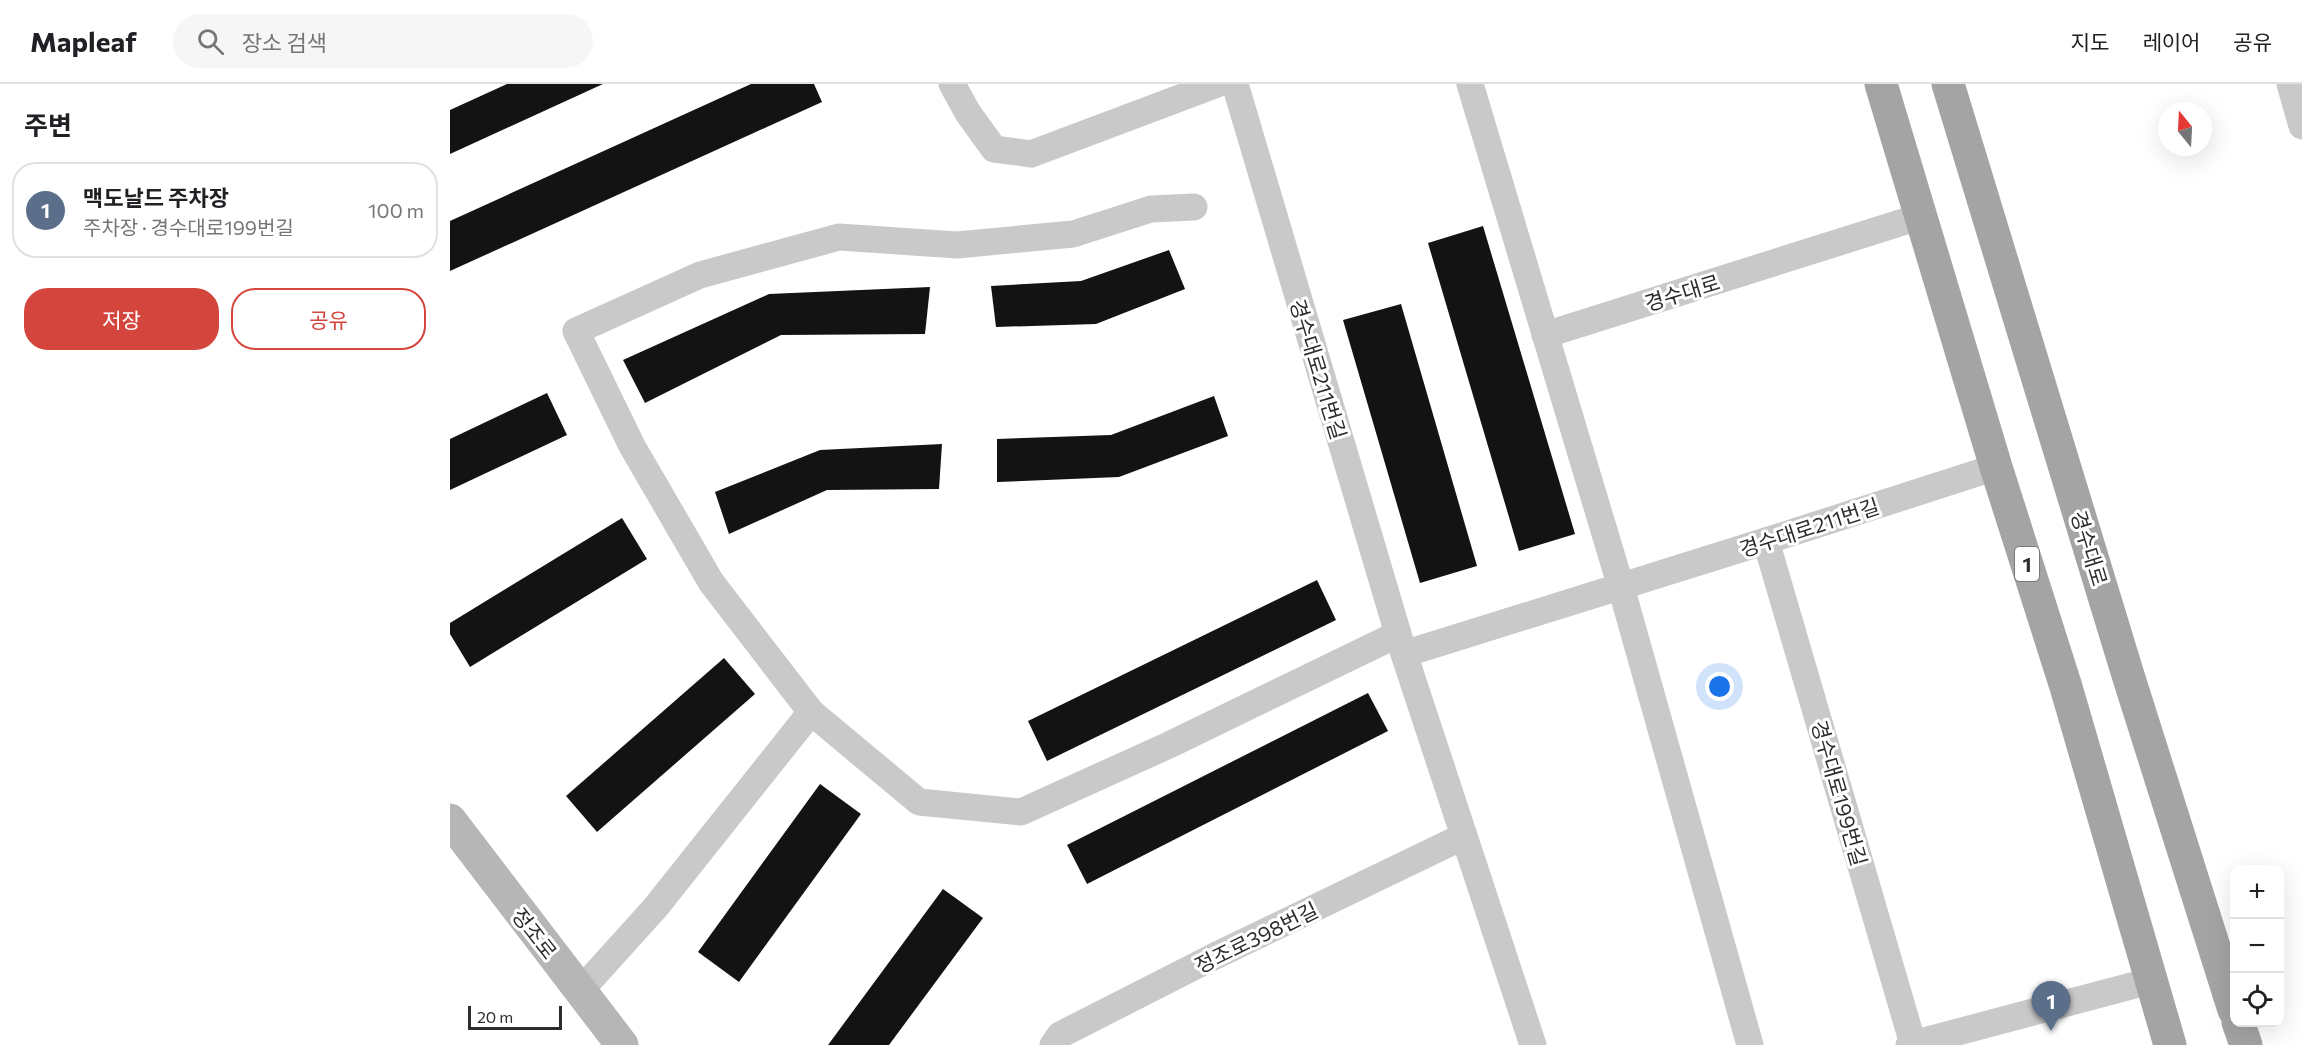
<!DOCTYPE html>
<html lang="ko">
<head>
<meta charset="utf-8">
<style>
	body { margin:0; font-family:Commissioner,"Noto Sans KR",sans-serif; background:#f6f6f6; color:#202124 }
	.controls { position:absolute; right:18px; bottom:18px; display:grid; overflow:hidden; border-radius:12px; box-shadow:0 6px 24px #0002 }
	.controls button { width:54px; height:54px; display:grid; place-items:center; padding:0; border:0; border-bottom:2px solid #e0e0e0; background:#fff; color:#202124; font:30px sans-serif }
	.compass { position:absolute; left:1708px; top:18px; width:54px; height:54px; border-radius:50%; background:#fff; box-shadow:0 6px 24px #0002; rotate:342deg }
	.scale { position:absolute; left:18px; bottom:15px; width:94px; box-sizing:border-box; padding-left:6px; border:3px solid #2c2c2c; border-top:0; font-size:16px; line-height:21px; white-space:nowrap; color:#2c2c2c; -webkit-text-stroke:4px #fff; paint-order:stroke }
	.you { position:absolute; left:1270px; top:603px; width:21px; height:21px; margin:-15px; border:4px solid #fff; border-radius:50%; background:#1a73e8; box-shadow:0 0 0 9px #1a73e833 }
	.badge { display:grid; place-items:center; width:39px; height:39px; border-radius:50%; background:#d4463d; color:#fff; font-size:20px; font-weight:700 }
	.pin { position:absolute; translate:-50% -50px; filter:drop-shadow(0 2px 3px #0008) }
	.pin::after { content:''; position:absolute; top:32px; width:21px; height:18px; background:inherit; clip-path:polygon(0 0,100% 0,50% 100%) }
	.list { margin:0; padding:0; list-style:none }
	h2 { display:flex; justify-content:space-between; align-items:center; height:78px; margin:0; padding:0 24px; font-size:26px }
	h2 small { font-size:20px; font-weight:400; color:#757577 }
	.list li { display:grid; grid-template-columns:39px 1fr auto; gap:18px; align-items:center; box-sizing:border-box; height:96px; margin:0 12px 12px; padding:0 12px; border:2px solid #e0e0e0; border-radius:24px }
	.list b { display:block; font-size:22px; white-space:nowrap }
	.list p { margin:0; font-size:20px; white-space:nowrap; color:#757577 }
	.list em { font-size:20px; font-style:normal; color:#757577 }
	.actions { display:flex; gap:12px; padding:18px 24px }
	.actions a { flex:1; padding:14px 0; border:2px solid #d4463d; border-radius:24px; text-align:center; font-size:21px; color:#d4463d }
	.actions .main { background:#d4463d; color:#fff }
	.icon { flex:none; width:33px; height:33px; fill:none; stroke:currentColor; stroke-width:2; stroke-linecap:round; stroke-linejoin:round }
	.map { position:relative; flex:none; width:1852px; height:961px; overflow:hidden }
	header { display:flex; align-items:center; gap:36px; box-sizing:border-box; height:84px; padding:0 30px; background:#fff; border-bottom:2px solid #e0e0e0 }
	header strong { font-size:28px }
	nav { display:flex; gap:33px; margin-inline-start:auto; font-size:21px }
	.search { width:420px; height:54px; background:#f6f6f6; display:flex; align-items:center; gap:15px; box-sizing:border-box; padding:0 21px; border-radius:33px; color:#757577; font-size:22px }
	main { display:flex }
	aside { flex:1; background:#fff }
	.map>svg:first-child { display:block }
	.building { fill:#131313 }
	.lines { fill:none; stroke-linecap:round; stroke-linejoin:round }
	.street { stroke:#c9c9c9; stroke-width:27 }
	.secondary { stroke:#b6b6b6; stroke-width:33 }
	.primary { stroke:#a4a4a4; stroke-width:33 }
	.labels { text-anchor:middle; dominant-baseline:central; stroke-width:6; stroke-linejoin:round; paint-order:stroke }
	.shield { fill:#fff; stroke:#6b6b6b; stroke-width:1.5 }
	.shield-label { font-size:20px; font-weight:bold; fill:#2c2c2c }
	.street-label { font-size:21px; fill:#2c2c2c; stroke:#fff }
</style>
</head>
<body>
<header>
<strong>Mapleaf</strong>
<div class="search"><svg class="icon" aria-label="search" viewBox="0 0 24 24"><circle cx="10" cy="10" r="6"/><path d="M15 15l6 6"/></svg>장소 검색</div>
<nav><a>지도</a><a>레이어</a><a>공유</a></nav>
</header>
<main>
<aside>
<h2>주변<small></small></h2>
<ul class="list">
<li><span class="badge" style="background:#5c6f8a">1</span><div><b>맥도날드 주차장</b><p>주차장 · 경수대로199번길</p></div><em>100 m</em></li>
</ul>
<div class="actions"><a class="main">저장</a><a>공유</a></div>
</aside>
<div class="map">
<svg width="1852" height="961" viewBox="0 0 1852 961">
	<rect width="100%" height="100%" fill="#fff"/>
	<!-- building -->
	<g class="building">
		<polygon points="57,0 153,0 0,70 0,26"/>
		<polygon points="301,0 364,0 372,18 0,187 0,137"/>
		<polygon points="1033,142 1125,450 1069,467 978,159"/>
		<polygon points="719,166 735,205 646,240 546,243 541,202 631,197"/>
		<polygon points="480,203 475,250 331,251 195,319 173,276 319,210"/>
		<polygon points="951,220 1027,482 970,499 893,236"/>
		<polygon points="97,309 117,351 0,406 0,355"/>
		<polygon points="764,312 778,352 669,393 547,398 547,355 661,351"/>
		<polygon points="492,360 489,405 377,406 279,450 265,408 370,366"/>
		<polygon points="172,434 197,475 20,583 0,550 0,539"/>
		<polygon points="867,496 886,536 597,677 578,637"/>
		<polygon points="274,574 305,610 147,748 116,712"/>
		<polygon points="918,609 938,647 637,800 617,761"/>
		<polygon points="370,700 411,730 289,898 248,868"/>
		<polygon points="493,805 533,834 439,961 378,961"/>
	</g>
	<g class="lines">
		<!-- street -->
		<g class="street">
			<polyline points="502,0 518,29 544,65 581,70 767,0"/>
			<polyline points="785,0 954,570 1083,961"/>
			<polyline points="1020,0 1171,503 1300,961"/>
			<polyline points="1840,0 1852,42"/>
			<polyline points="1095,251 1472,132"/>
			<polyline points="1316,457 1463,960"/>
			<polyline points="954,570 1316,457 1546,383"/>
			<polyline points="361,628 261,498 182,362 126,247 250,191 389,153 507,161 623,150 701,125 744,123"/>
			<polyline points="130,907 205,824 361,628 469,718 571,728 719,661 948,550"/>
			<polyline points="603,961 610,951 765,872 1014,752"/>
			<polyline points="1459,961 1700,897"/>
		</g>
		<!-- secondary -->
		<polyline class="secondary" points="0,736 172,961"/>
		<!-- primary -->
		<g class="primary">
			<polyline points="1431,0 1546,383 1616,603 1720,961"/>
			<polyline points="1498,0 1678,591 1784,926"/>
			<polyline points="1788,938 1796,961"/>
		</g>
	</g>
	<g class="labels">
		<!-- shield labels -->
		<rect class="shield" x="1565" y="463" width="24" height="34" rx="4.5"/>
		<g class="shield-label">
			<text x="1577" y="480">1</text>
		</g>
		<!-- street labels -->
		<g class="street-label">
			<text transform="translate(1232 208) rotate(-17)">경수대로</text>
			<text transform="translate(869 285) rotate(73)">경수대로211번길</text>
			<text transform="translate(1359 443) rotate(-18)">경수대로211번길</text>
			<text transform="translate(1640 464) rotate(73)">경수대로</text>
			<text transform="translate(1390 709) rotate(74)">경수대로199번길</text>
			<text transform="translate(85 849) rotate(52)">정조로</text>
			<text transform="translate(806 853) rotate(-26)">정조로398번길</text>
		</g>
	</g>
</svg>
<div class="controls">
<button>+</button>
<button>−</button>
<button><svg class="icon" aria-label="locate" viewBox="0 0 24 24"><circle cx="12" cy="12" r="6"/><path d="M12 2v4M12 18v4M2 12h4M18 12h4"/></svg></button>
</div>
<svg class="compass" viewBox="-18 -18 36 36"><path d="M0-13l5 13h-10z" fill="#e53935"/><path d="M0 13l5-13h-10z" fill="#757577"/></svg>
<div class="scale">20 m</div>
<div class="you"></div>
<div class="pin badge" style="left:1601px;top:947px;background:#5c6f8a">1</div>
</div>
</main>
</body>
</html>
